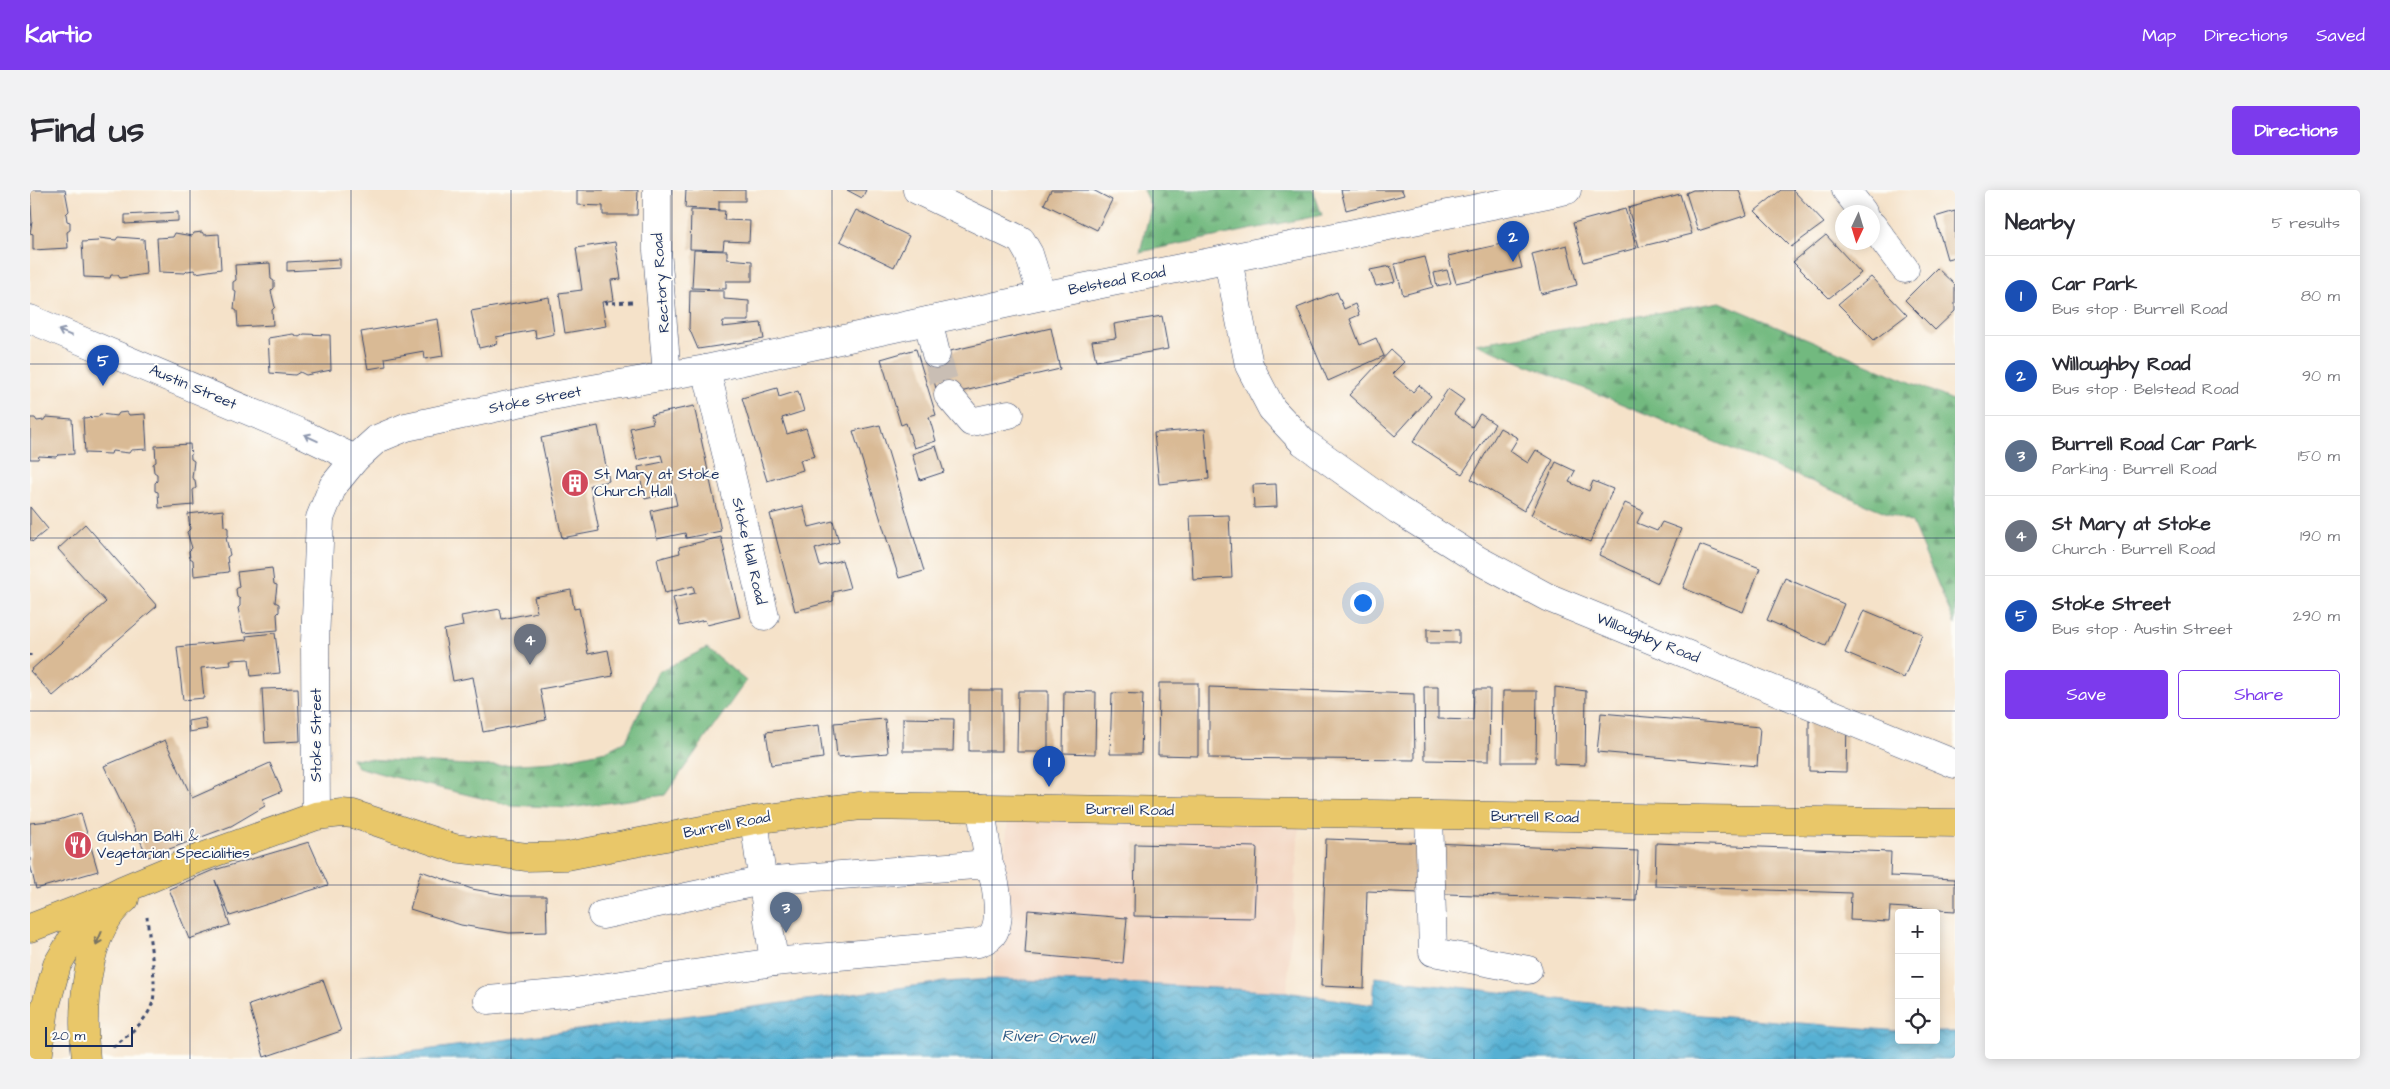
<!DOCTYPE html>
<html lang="en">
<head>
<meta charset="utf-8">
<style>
	body { margin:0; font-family:"Architects Daughter",sans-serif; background:#f2f2f3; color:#2b2b33 }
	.controls { position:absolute; right:15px; bottom:15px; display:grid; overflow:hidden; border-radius:5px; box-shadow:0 2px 12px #0003 }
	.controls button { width:45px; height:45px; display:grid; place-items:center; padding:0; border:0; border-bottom:1px solid #e1e1e2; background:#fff; color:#2b2b33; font:25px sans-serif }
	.compass { position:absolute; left:1805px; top:15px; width:45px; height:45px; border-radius:50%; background:#fff; box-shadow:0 2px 12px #0003; rotate:184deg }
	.scale { position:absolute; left:15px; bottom:12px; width:88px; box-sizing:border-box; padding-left:5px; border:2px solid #1b2f5e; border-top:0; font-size:14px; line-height:18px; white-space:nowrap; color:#1b2f5e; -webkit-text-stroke:4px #fdfcf7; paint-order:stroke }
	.you { position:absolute; left:1332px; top:412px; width:18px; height:18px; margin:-12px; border:4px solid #fff; border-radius:50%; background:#1a73e8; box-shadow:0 0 0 8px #1a73e833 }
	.badge { display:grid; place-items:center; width:32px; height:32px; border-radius:50%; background:#7c3aed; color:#fff; font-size:16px; font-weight:700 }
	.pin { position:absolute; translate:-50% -41px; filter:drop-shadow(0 1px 2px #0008) }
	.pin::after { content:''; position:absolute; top:26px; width:18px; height:15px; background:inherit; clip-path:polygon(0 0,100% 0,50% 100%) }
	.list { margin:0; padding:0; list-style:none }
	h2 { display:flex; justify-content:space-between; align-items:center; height:65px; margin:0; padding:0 20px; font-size:21px }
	h2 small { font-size:16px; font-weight:400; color:#7c7c81 }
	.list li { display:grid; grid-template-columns:32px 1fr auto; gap:15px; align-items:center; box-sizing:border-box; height:80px; padding:0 20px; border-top:1px solid #e1e1e2 }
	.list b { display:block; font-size:19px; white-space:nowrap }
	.list p { margin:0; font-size:16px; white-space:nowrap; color:#7c7c81 }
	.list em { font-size:16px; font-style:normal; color:#7c7c81 }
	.actions { display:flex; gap:10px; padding:15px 20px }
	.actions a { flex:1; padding:11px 0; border:1px solid #7c3aed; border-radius:5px; text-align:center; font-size:18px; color:#7c3aed }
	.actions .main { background:#7c3aed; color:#fff }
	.icon { flex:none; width:28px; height:28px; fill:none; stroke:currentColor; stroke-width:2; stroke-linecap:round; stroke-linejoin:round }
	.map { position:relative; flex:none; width:1925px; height:869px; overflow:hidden; border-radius:5px }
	header { display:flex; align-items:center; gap:30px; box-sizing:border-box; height:70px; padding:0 25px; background:#7c3aed; color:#fff }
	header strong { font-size:24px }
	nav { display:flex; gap:28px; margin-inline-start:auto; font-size:18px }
	.intro { display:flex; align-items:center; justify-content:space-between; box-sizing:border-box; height:120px; padding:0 30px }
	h1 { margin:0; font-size:35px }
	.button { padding:12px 22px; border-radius:5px; background:#7c3aed; color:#fff; font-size:18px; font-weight:700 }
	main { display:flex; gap:30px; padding:0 30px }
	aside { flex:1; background:#fff; border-radius:5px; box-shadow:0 2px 12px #0003 }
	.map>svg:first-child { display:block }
	.built { fill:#f3d4bf }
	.forest { fill:url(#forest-firs); stroke:#46746e }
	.water { fill:url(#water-waves); stroke:#387098 }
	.building { fill:#d9ba95 }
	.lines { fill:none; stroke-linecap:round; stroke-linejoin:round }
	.minor-tunnel { stroke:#c9beb4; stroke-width:28; stroke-dasharray:28 14; stroke-linecap:butt }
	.minor-casing { stroke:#3c4a6e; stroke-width:29 }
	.major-casing { stroke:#3c4a6e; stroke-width:29 }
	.path { stroke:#3c4a6e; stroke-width:3; stroke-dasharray:4 4; stroke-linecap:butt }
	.minor { stroke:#fff; stroke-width:28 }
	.major { stroke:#e9c769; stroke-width:28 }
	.oneway { stroke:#8d97ae }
	.oneway2 { stroke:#787363 }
	.grid { fill:none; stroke:#1b2f5e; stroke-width:1; stroke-opacity:0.55 }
	.labels { text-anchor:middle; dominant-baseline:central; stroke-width:4; stroke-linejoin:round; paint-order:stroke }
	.street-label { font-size:15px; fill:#1b2f5e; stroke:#fdfcf7 }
	.poi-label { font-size:15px; fill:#1b2f5e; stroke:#fdfcf7; text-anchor:start }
	.water-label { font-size:16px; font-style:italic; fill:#305c87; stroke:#fdfcf7 }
</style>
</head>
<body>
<header>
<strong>Kartio</strong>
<nav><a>Map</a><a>Directions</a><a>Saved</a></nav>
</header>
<div class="intro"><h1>Find us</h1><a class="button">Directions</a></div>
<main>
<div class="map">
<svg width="1925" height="869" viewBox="0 0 1925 869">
	<defs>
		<pattern id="forest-firs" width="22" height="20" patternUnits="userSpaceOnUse" patternTransform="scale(1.25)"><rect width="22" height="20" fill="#72b97f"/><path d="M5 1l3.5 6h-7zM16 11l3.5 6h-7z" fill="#5d976b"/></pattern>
		<pattern id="water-waves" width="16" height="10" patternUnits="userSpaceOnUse" patternTransform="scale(1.25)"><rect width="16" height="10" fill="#56b0d3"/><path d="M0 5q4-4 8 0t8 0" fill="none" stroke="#4690ae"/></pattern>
	</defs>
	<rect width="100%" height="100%" fill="#fdfcf7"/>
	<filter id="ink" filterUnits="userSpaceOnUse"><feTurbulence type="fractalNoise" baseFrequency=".02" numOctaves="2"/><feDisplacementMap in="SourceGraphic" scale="10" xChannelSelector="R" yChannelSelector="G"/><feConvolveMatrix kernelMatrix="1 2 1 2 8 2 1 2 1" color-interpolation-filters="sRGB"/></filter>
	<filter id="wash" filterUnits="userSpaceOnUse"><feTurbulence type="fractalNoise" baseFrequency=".0096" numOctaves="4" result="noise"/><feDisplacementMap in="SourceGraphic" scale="20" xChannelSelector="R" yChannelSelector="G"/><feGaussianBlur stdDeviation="1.12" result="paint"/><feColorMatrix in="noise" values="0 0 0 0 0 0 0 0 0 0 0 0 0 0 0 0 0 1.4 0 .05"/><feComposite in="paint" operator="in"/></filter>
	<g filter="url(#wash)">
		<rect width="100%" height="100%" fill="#f5e2c9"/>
		<!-- built -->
		<polygon class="built" points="979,618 1270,623 1257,802 1113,794 963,789"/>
		<!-- forest -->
		<g class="forest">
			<polygon points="1113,0 1283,0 1292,25 1110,62 1121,17"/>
			<polygon points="1690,112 1925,211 1925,434 1882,333 1446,154"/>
			<polygon points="677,458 716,491 635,605 539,618 480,615 356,585 328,577 321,568 454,576 523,572 576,561 596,551 628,482"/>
		</g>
		<!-- water -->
		<polygon class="water" points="1345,787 1635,822 1869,841 1869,850 1906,850 1906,842 1925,842 1925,869 326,869 914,792 963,789 1113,794 1257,802 1343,815"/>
		<g id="blocks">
			<!-- building -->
			<g class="building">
				<polygon points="0,0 35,0 39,21 36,24 37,31 40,32 40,40 37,42 38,58 3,60 3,44 0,43 2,32"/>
				<polygon points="547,0 608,0 607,25 573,25 573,16 547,15"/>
				<polygon points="656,0 715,0 715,11 689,11 689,20 655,18"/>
				<polygon points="817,0 836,0 832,8"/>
				<polygon points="1021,0 1063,0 1082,10 1067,40 1014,14"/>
				<polygon points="1311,0 1372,0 1374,5 1316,20"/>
				<polygon points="1663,0 1709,0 1717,25 1668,41 1656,3"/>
				<polygon points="1751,0 1763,0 1794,33 1761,57 1725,21"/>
				<polygon points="1650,4 1662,44 1609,57 1598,18"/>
				<polygon points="1595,19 1607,58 1554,72 1543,33"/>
				<polygon points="661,20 695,21 694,30 720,31 719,52 694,51 693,60 660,59"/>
				<polygon points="826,20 879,46 864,77 810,51"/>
				<polygon points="1925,21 1925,67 1917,69 1905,27"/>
				<polygon points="148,22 148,31 95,34 95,25"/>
				<polygon points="172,42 174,45 189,44 191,79 166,83 164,80 157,81 155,83 129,82 127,48 143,47 145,43 162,46 164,43"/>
				<polygon points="1796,45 1831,83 1799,108 1763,72"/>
				<polygon points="88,47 114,49 116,84 90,88 88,85 81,85 80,88 54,87 52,52 68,51 69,48 86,50"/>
				<polygon points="1485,51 1492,78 1426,93 1418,66"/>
				<polygon points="585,52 591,89 581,90 584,110 572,112 576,136 535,143 529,103 552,100 546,58"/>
				<polygon points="1537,55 1547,95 1511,104 1502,64"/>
				<polygon points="664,60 697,61 697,69 722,71 722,91 696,91 696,99 662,98"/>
				<polygon points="1395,67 1403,97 1373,105 1365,74"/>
				<polygon points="310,69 310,78 257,81 257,72"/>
				<polygon points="240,73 241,89 244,91 244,98 241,101 245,117 242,120 243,135 208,137 207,121 204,119 206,102 203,100 203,92 206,90 205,75"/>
				<polygon points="1360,76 1365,92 1346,96 1340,80"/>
				<polygon points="1907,78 1925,95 1925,121 1905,140 1875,110"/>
				<polygon points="1417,80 1421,93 1407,96 1404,83"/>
				<polygon points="1841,87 1877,125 1844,150 1808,114"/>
				<polygon points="660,100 694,101 694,109 719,111 719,131 693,131 692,137 731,133 734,149 668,159 659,138"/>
				<polygon points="1307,102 1314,119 1325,114 1329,125 1320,129 1330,155 1346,148 1354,166 1298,191 1267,118"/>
				<polygon points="519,107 524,144 506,148 505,140 466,147 467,154 449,158 441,121"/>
				<polygon points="1132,126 1138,159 1066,171 1062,151 1086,148 1084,134"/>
				<polygon points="408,129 413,166 395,169 394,161 355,168 356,176 338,179 331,142"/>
				<polygon points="1021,138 1030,179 908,207 898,166"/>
				<polygon points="263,144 269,147 274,144 300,145 301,180 276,185 270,182 265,185 240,183 238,148"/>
				<polygon points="886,159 906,225 899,227 906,251 884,258 876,233 871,235 851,169"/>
				<polygon points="1361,160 1374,172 1362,184 1383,202 1389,195 1401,206 1365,246 1319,205"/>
				<polygon points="747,198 749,207 768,201 774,221 752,228 757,244 776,238 785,266 770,270 773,280 737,291 712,208"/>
				<polygon points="1418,199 1434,210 1424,224 1442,237 1450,224 1465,234 1432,284 1383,252"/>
				<polygon points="664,216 691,341 656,348 655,343 627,349 621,321 647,315 644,302 615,309 608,277 633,272 631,265 607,270 600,238 623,233 621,225"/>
				<polygon points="97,222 99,225 115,224 117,259 101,260 99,263 82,261 81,264 55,263 53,228 68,227 70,224 87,226 89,223"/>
				<polygon points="16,227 42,229 44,264 28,265 26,267 9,266 8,269 0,269 0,228 5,228 7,231 14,230"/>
				<polygon points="850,235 894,381 869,388 823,241"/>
				<polygon points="568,236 579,291 560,295 569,341 532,348 511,248"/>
				<polygon points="1470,238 1488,248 1480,261 1490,268 1498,273 1506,260 1523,270 1494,321 1441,289"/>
				<polygon points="1175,239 1179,289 1129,294 1124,243"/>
				<polygon points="160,254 161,269 164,271 162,288 165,290 166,298 163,300 164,315 129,318 128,302 125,301 125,293 127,291 127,284 124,282 123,274 126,272 125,256"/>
				<polygon points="906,256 914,282 890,290 882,264"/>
				<polygon points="1526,272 1545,281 1539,292 1559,301 1563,291 1583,299 1560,352 1501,325"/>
				<polygon points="1246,294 1247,317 1224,318 1223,295"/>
				<polygon points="1595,313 1613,321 1607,333 1627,341 1632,332 1651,339 1628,393 1569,365"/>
				<polygon points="773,316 779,337 803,331 809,352 785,359 790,376 812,370 820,398 803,402 803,411 765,421 740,324"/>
				<polygon points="0,317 18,339 2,352 0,349"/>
				<polygon points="193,320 194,336 198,338 198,345 196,348 200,365 197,367 199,382 164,386 163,370 160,368 159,361 162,358 157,342 160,339 158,324"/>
				<polygon points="1199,325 1202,388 1163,390 1160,326"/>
				<polygon points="55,334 127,416 23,506 0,481 76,412 28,359"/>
				<polygon points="691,347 710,427 677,435 675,430 650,436 643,408 665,403 663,396 635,403 627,369 650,363 649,357"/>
				<polygon points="1670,355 1730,378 1713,422 1653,398"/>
				<polygon points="242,378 244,394 247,395 245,412 249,414 249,422 247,424 248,440 213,443 208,418 210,416 210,409 207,407 206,399 209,397 207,382"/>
				<polygon points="1755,388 1814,414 1796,456 1737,430"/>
				<polygon points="541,400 544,419 549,418 558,464 578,460 583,486 510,499 516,530 453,542 443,487 423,491 414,440 433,436 431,426 470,419 472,429 507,422 504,407"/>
				<polygon points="1834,420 1892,444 1874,488 1815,463"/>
				<polygon points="1397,439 1429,440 1429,453 1397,453"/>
				<polygon points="245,443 250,483 221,486 219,469 200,470 201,475 171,478 174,508 153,510 147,457 217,450 216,446"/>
				<polygon points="1129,493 1168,493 1168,566 1128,565"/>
				<polygon points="1179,497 1384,504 1385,570 1179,568"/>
				<polygon points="1394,497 1408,497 1408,529 1443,530 1444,499 1460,499 1459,571 1395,570"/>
				<polygon points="1525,497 1556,501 1555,575 1524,574"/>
				<polygon points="268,498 270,551 235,553 232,499"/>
				<rect x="939" y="500" width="33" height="61"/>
				<polygon points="988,501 1018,501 1018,562 987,562"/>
				<polygon points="1034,501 1066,502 1065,564 1033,563"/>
				<polygon points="1473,501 1507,501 1506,572 1472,572"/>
				<polygon points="1082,503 1113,504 1111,564 1080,564"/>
				<polygon points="1571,523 1730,537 1727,576 1567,562"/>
				<polygon points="175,528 177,539 159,542 158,531"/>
				<polygon points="873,528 924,529 923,561 873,561"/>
				<polygon points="855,529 858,563 807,567 804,533"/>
				<polygon points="1779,530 1817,531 1816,582 1779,581"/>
				<polygon points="789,535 793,568 741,575 736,542"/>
				<polygon points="135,550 162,608 240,573 252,601 233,609 235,616 201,636 118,667 74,576"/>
				<polygon points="51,623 68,681 6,699 0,674 0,633 29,630"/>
				<polygon points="1296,649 1608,661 1606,711 1337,701 1334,798 1291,796"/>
				<polygon points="279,652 298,695 200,726 185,690 200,735 159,749 139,699 181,681"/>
				<polygon points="1626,653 1861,662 1860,686 1925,689 1925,721 1860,717 1859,732 1820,730 1821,703 1625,696"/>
				<polygon points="1105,654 1227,657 1224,728 1104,726"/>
				<polygon points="391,681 442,699 481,706 516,706 517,742 479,743 431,735 380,719"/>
				<polygon points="998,720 1097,728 1093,773 995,764"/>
				<polygon points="293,790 311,841 234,867 219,815"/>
			</g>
		</g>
	</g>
	<g filter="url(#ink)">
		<use href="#blocks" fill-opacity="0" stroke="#3c4a6e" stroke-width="1"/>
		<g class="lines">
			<!-- minor-tunnel -->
			<polyline class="minor-tunnel" points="906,164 918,205"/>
			<!-- minor casing -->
			<g class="minor-casing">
				<g id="minor">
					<polyline points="627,0 627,60 637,186"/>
					<polyline points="887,0 991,50 999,64 1012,106"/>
					<polyline points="1816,0 1833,22"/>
					<polyline points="1842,35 1875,79"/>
					<polyline points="1198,70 1219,175 1242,219 1273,252 1368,320 1448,370 1517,407 1925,574"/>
					<polyline points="0,129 271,243 325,269"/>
					<polyline points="898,131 906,164"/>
					<polyline points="676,179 735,426"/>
					<polyline points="918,205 941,232 979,224"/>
					<polyline points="951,618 959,675"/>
					<polyline points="1399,625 1403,762 1498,780"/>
					<polyline points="286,626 285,452 290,328 303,296 325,269 347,249 376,237 516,207 676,179 1012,106 1537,0"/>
					<polyline points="724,630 744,772"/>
					<path d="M 458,810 L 537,803 L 744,772 L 948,753 C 954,751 961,748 964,742 C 972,727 966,688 959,675 L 945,675 L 731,691 L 572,725"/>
				</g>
			</g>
			<!-- major casing -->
			<g class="major-casing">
				<g id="major">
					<polyline points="0,738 70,711"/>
					<polyline points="8,869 15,818 27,775 44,746 70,711 92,700 164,670 286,626 312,623 323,624 424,658 497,667 537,666 724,630 830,616 1925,633"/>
					<path d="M 56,869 C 51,823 54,740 95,709"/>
				</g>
			</g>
			<!-- path -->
			<g class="path">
				<polyline points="576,111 576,113 603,112"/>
				<polyline points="0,464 0,466"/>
				<path d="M 83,857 C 98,845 118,831 123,811 C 127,791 119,748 117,727"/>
			</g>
			<!-- minor -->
			<use href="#minor" class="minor"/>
			<!-- major -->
			<use href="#major" class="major"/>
		</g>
		<!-- one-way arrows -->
		<defs><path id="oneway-shaft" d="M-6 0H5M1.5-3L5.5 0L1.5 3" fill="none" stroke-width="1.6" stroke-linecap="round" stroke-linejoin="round" transform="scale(1.25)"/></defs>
		<g class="oneway">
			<use href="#oneway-shaft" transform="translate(35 143) rotate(-157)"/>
			<use href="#oneway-shaft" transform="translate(281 248) rotate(-155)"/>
		</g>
		<use class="oneway2" href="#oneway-shaft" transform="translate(69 748) rotate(113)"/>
	</g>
	<!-- grid -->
	<path class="grid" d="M 160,0 L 160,869M 321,0 L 321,869M 481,0 L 481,869M 642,0 L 642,869M 802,0 L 802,869M 962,0 L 962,869M 1123,0 L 1123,869M 1283,0 L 1283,869M 1444,0 L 1444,869M 1604,0 L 1604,869M 1765,0 L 1765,869M 0,174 L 1925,174M 0,348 L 1925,348M 0,521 L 1925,521M 0,695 L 1925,695"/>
	<!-- icons -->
	<defs>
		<g id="building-disc" transform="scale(1.4375)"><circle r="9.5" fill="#d1495b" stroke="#fdfcf7"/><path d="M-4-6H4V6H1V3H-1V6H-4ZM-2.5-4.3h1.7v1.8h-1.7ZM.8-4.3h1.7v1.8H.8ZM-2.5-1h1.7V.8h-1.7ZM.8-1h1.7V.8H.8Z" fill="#fff"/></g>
		<g id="restaurant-disc" transform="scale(1.4375)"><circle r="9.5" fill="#d1495b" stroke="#fdfcf7"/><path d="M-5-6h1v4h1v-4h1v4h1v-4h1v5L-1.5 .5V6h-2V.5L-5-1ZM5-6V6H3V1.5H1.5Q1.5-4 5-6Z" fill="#fff"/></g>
	</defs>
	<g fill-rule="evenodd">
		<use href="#building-disc" x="545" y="293"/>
		<use href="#restaurant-disc" x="48" y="655"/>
	</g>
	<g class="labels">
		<!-- street labels -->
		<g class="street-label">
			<text transform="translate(1087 91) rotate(-11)">Belstead Road</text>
			<text transform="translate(631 93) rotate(-94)">Rectory Road</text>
			<text transform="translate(163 197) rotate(23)">Austin Street</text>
			<text transform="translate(505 210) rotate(-11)">Stoke Street</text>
			<text transform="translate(719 361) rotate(77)">Stoke Hall Road</text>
			<text transform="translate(1618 448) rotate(22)">Willoughby Road</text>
			<text transform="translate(286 545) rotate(-90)">Stoke Street</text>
			<text transform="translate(1100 620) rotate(1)">Burrell Road</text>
			<text transform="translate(1505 627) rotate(1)">Burrell Road</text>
			<text transform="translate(697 635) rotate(-11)">Burrell Road</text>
		</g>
		<!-- poi labels -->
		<g class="poi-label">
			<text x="564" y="284">St Mary at Stoke<tspan x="564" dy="17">Church Hall</tspan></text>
			<text x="67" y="646">Gulshan Balti &amp;<tspan x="67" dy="17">Vegetarian Specialities</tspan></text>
		</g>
		<!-- water labels -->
		<g class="water-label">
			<text transform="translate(1018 847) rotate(2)">River Orwell</text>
		</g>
	</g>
</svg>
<div class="controls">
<button>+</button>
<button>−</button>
<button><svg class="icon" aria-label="locate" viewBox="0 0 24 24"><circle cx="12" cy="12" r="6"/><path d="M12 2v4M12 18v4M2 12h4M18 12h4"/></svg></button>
</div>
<svg class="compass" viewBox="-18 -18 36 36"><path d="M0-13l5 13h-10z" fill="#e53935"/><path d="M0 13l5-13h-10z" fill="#7c7c81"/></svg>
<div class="scale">20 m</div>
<div class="you"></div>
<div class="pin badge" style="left:1019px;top:597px;background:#1a4fb4">1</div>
<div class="pin badge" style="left:1483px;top:72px;background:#1a4fb4">2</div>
<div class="pin badge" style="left:756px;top:743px;background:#5c6f8a">3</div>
<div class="pin badge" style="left:500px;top:475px;background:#6b7280">4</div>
<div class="pin badge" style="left:73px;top:196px;background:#1a4fb4">5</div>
</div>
<aside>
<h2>Nearby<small>5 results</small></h2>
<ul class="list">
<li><span class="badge" style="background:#1a4fb4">1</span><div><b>Car Park</b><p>Bus stop · Burrell Road</p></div><em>80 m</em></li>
<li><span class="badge" style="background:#1a4fb4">2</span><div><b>Willoughby Road</b><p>Bus stop · Belstead Road</p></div><em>90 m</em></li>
<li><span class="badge" style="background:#5c6f8a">3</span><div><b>Burrell Road Car Park</b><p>Parking · Burrell Road</p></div><em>150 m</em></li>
<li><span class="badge" style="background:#6b7280">4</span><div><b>St Mary at Stoke</b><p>Church · Burrell Road</p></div><em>190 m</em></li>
<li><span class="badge" style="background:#1a4fb4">5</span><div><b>Stoke Street</b><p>Bus stop · Austin Street</p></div><em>290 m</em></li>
</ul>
<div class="actions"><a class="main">Save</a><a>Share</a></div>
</aside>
</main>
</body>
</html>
